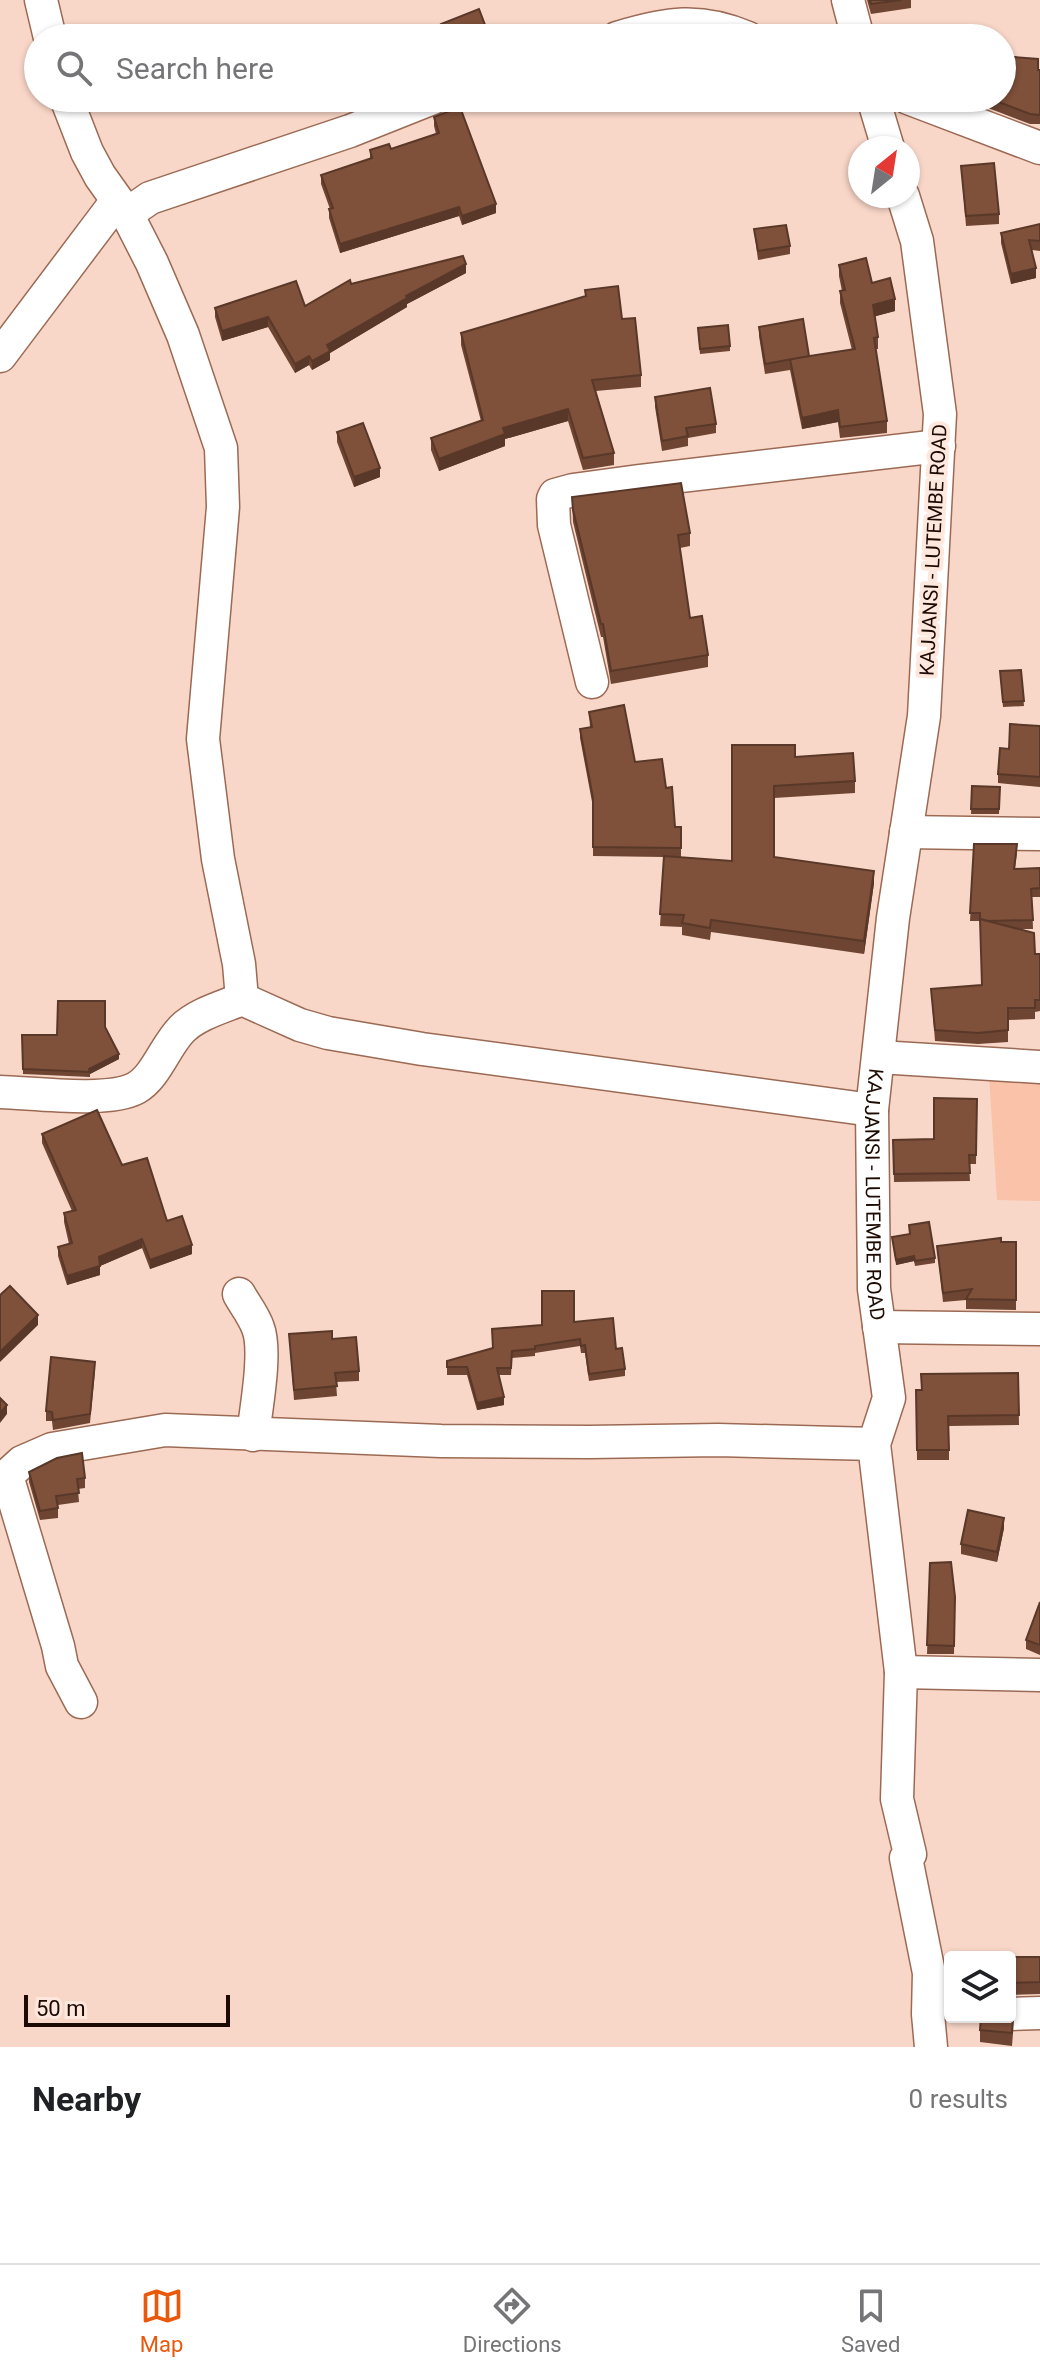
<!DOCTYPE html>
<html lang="en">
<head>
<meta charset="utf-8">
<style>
	body { margin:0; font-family:Roboto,sans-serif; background:#f6f6f6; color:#202124 }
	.controls { position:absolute; right:24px; bottom:24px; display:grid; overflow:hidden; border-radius:8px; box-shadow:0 2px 6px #0004 }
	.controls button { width:72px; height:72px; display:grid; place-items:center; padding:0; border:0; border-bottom:2px solid #e0e0e0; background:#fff; color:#202124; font:40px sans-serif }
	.compass { position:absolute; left:848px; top:136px; width:72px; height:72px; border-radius:50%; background:#fff; box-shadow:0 2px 6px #0004; rotate:30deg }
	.scale { position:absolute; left:24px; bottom:20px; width:206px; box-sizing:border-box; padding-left:8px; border:4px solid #1c0a03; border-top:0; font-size:22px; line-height:28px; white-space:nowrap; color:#1c0a03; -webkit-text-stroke:6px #fee7dd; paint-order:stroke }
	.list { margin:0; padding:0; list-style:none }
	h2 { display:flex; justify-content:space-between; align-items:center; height:104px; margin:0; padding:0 32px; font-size:34px }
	h2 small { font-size:26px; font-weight:400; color:#757577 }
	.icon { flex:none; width:44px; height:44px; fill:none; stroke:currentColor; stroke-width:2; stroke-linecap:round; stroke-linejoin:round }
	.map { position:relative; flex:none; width:1040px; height:2047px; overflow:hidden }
	.search { position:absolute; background:#fff; box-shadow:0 2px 6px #0004; left:24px; right:24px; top:24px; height:88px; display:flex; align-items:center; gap:20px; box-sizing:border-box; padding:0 28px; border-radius:44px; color:#757577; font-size:30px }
	.sheet { height:216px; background:#fff }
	nav { display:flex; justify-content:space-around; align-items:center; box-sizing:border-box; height:112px; border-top:2px solid #e0e0e0; background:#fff; font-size:22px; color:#757577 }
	nav a { display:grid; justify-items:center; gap:4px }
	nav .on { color:#ea580c }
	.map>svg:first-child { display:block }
	.green { fill:#f9c2a9 }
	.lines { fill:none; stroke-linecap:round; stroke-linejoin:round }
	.minor-casing { stroke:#9b6a54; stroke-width:35 }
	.minor { stroke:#fff; stroke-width:32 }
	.wall { fill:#6d4532 }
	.shaded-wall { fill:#593829 }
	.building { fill:#7f503a; stroke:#593829; stroke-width:2 }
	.labels { text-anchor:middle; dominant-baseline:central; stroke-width:8; stroke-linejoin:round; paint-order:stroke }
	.street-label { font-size:20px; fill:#1c0a03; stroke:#fee7dd }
</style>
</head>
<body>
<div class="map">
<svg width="1040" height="2047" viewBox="0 0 1040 2047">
	<rect width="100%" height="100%" fill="#f9d7c8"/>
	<!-- green -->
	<polygon class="green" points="989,1076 1040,1078 1040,1201 997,1200"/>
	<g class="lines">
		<!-- minor casing -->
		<g class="minor-casing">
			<g id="minor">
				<polyline points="41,0 50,38"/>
				<polyline points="848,0 858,38"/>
				<path d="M 617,38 C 666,23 700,17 748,38"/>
				<polyline points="66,98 87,152 100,176 127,214 152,263 183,335 221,448 223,507 203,739 218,859 239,964 242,999"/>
				<polyline points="873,98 888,148"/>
				<polyline points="908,98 1040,148"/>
				<path id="s1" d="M 903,196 L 917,241 L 940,414 L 924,716 L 893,918 L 872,1110 L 874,1289 L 889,1398 L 874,1444 L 901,1672 L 897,1799 L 910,1854 L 906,1858 L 929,1973 L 928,2014 L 931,2047"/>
				<polyline points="127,214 150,198 350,131 433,98"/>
				<polyline points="0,356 110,210 118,203"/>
				<polyline points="592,682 554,525 553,499 555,495 573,490 639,481 939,446"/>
				<polyline points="906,832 1040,834"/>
				<polyline points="879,1057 1040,1067"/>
				<path d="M 0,1092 C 33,1093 109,1103 136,1088 C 156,1077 165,1046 182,1029 C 197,1014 223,1007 242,999 L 300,1025 L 328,1033 L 422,1049 L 872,1110"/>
				<path d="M 239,1294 C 245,1305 254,1316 258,1328 C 267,1351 256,1409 253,1435"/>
				<polyline points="879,1327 1040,1329"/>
				<polyline points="901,1672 1040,1675"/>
				<polyline points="81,1702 62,1666 58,1646 8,1479 11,1472 22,1462 52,1449 165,1430 441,1441 589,1442 718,1440 874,1444"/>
				<polyline points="1010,2014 1040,2013"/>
			</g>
		</g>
		<!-- minor -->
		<use href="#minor" class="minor"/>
	</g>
	<!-- wall -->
	<g class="wall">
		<polygon points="867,0 911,0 911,8 871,14"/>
		<polygon points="441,24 490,38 443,38 441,34"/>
		<polygon points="1038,70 1040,70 1040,124 1030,124 962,98 1002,98"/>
		<polygon points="434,117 496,213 462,225 459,216 340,253 329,218 329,209 330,209 321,184 321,175 370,159 370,150 391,149 436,134 434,126"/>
		<polygon points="961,166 999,214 999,224 966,226"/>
		<polygon points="1040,224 1040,251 1032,250 1036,278 1011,284 1001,243 1001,233"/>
		<polygon points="754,229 790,246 790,254 758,260"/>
		<polygon points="839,265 872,283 895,311 875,316 878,337 878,349 875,349 887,421 887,433 840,438 838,422 802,429 790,370 765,374 759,336 759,327 809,356 852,350 840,303 840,291 842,291 839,276"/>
		<polygon points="466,273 407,304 407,307 330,353 330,360 312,370 309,365 295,373 268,327 222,341 215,317 215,308 305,306 351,284"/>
		<polygon points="585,290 622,319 641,375 641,387 596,391 614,453 614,465 583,470 568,421 505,439 505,446 439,471 431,450 431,438 481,421 461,345 461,333 585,296"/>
		<polygon points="698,333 730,346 730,351 700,354"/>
		<polygon points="655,397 716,424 716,433 688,438 688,446 662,451 655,407"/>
		<polygon points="337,432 380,477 354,487 337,442"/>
		<polygon points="572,497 690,533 690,546 680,548 690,618 708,655 708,667 611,684 603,637 601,637 573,522"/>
		<polygon points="1021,670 1024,706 1003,707 1000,671"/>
		<polygon points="589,712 635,762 666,788 675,827 681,827 681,857 732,861 732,745 795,757 855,781 855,793 774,798 774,857 874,883 864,954 711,932 710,940 682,935 682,927 660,926 664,857 593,856 593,807 580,738 580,729 590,727"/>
		<polygon points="1040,726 1040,787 998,783 998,774 1009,749"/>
		<polygon points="972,786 1000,787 999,814 971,814"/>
		<polygon points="974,844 1017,853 1015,869 1040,868 1040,897 1032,897 1033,929 1017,929 1035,954 1040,954 1040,1011 1035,1012 1035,1019 1008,1020 1008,1042 978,1044 935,1041 931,989 982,985 980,921 970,921"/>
		<polygon points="105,1027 119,1059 90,1074 90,1077 23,1074 22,1035 57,1035"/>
		<polygon points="977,1099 976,1164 969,1164 970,1181 894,1182 893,1140 934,1139"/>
		<polygon points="42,1134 122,1165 192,1254 150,1269 142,1248 100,1266 100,1275 67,1285 58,1256 58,1247 69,1244 64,1222 64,1213 72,1211 42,1143"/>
		<polygon points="909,1225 935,1258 935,1263 915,1266 914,1261 896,1265 892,1237 909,1234"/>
		<polygon points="1001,1242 1016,1242 1016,1310 966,1309 966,1300 943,1302 937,1246"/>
		<polygon points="574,1322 616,1349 625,1369 625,1376 589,1381 585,1353 581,1353 580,1346 535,1353 535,1356 512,1358 511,1375 499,1375 504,1405 477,1410 467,1375 447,1375 447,1361 493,1348 492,1329"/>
		<polygon points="289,1334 332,1339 359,1371 359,1381 336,1382 337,1396 294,1400"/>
		<polygon points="95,1371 90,1423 53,1430 52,1421 46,1421 46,1411"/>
		<polygon points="1018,1373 1019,1425 949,1426 949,1460 917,1460 916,1390"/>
		<polygon points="29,1472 85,1478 85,1488 78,1489 79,1502 58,1505 58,1518 40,1520 29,1482"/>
		<polygon points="1004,1528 997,1562 961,1554 961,1544"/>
		<polygon points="930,1563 955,1597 954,1654 927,1654"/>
		<polygon points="1040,1602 1040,1655 1026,1649 1026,1640"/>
		<polygon points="1010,1957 1040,1957 1040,1994 1010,1995"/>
		<polygon points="980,2030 1013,2033 1012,2046 980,2042"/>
	</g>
	<!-- shaded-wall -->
	<g class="shaded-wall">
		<polygon points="496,204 496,213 462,225 462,216"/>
		<polygon points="459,207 459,216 340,253 340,244"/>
		<polygon points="466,264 466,273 407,304 407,307 330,353 330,360 312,370 312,361 327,345 406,296"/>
		<polygon points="1036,268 1036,278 1011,284 1011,274"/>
		<polygon points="895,299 895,311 873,317 873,305"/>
		<polygon points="268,317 268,327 222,341 222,331"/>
		<polygon points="309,356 309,365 295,373 295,364"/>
		<polygon points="568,409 568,421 505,439 505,446 439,471 439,459 503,428"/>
		<polygon points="838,410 838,422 802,429 802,418"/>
		<polygon points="380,468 380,477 354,487 354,477"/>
		<polygon points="874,871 874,883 864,954 864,941"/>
		<polygon points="119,1054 119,1059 90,1074 89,1069"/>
		<polygon points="142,1239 142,1248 100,1266 100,1275 67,1285 67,1276 99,1257"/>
		<polygon points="192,1245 192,1254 150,1269 150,1260"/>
		<polygon points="914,1256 914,1261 896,1265 896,1260"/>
		<polygon points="38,1315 38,1325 0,1362 0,1352"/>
		<polygon points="504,1397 504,1405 477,1410 477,1403"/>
		<polygon points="7,1405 7,1414 0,1423 0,1413"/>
		<polygon points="1004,1518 1004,1528 997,1562 997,1552"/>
	</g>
	<!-- building -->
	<g class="building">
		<polygon points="870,0 901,0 871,4"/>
		<polygon points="479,9 490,38 446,38 441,24"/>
		<polygon points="906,31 932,34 931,38 905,38"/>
		<polygon points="1002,56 1038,59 1038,70 1040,70 1040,115 1030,114 988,98 1002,98"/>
		<polygon points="460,107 496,204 462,216 459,207 340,244 329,209 333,208 321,175 372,158 370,150 389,144 391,149 439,133 434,117"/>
		<polygon points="994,163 999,214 966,216 961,166"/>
		<polygon points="1040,224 1040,241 1029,240 1036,268 1011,274 1001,233"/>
		<polygon points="786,225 790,246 758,251 754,229"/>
		<polygon points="463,256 466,264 406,296 407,298 327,345 330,351 312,361 309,356 295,364 268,317 222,331 215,308 296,281 305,306 350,280 351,284"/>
		<polygon points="866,258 872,283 890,278 895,299 873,305 878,337 874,338 887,421 840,427 838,410 802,418 790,359 855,349 840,291 845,290 839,265"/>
		<polygon points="618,286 622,319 635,318 641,375 592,380 614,453 583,458 568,409 503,428 505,434 439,459 431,438 483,420 461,333 586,296 585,290"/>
		<polygon points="803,319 809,356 765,364 759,327"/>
		<polygon points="728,325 730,346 700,349 698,328"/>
		<polygon points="710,388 716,424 686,428 688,436 662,441 655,397"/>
		<polygon points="363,423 380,468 354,477 337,432"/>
		<polygon points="681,483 690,533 678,535 690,618 702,616 708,655 611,671 603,624 601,624 573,510 572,497"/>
		<polygon points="1021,670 1024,701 1003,702 1000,671"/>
		<polygon points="624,705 635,762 662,759 666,788 672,787 675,827 681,827 681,848 593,847 593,798 580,729 592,727 589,712"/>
		<polygon points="1010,724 1040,726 1040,777 998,774 1000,748 1009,749"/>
		<polygon points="732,745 795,745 795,757 853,753 855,781 774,786 774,857 874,871 864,941 711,920 710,928 682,923 684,915 660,914 664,856 732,861"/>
		<polygon points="972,786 1000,787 999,809 971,809"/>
		<polygon points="974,844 1017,844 1014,869 1040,868 1040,888 1031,889 1033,920 988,921 980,919 980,921 980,913 970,913"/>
		<polygon points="980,919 1034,933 1035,954 1040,954 1040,1000 1035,1000 1035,1008 1008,1008 1008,1030 978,1033 935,1030 931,989 982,985"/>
		<polygon points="58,1001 105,1001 105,1027 119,1054 89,1069 90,1072 23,1069 22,1035 57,1035"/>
		<polygon points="934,1098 977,1099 976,1155 969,1155 970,1173 894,1174 893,1140 934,1139"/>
		<polygon points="97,1110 122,1165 147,1158 167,1221 182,1216 192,1245 150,1260 142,1239 99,1257 100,1266 67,1276 58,1247 72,1243 64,1213 76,1210 42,1134"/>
		<polygon points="929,1222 935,1258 915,1261 914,1256 896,1260 892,1237 910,1234 909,1225"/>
		<polygon points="1001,1238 1001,1242 1016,1242 1016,1300 966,1299 972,1289 943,1293 937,1246"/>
		<polygon points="10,1286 38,1315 0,1352 0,1295"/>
		<polygon points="542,1291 574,1291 574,1322 613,1318 616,1349 622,1348 625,1369 589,1374 585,1345 581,1346 580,1339 535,1346 535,1349 512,1351 511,1368 497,1368 504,1397 477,1403 467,1367 447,1367 447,1361 493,1348 492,1329 542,1325"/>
		<polygon points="332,1331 332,1339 356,1337 359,1371 335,1373 337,1386 294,1390 289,1334"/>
		<polygon points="51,1357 95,1362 90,1414 53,1420 52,1412 46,1411"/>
		<polygon points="1018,1373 1019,1415 948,1416 949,1450 917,1450 916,1390 922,1390 921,1374"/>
		<polygon points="0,1398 7,1405 0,1413"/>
		<polygon points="82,1453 85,1478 77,1479 79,1493 56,1496 58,1508 40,1511 29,1472 57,1458"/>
		<polygon points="968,1510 1004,1518 997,1552 961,1544"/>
		<polygon points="951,1562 955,1597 954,1646 927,1645 930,1563"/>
		<polygon points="1040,1602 1040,1645 1026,1640"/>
		<polygon points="1010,1957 1040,1957 1040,1982 1010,1983"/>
		<polygon points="981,2017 999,2017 1013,2020 1012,2033 980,2030"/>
	</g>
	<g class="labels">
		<!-- street labels -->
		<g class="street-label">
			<text transform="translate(933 550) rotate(-87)">KAJJANSI - LUTEMBE ROAD</text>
			<text stroke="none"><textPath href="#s1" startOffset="1006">KAJJANSI - LUTEMBE ROAD</textPath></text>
		</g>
	</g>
</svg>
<div class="controls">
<button><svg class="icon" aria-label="layers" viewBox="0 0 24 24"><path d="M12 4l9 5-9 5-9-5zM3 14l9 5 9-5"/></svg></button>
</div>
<svg class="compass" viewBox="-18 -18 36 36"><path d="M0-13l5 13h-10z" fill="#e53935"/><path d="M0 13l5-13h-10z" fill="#757577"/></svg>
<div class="scale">50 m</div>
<div class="search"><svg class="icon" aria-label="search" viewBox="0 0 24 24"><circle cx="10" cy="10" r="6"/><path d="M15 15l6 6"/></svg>Search here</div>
</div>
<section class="sheet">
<h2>Nearby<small>0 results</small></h2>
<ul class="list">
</ul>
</section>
<nav>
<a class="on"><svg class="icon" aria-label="map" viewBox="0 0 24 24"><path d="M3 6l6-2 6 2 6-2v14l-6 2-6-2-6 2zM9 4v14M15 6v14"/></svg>Map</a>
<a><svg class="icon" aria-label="directions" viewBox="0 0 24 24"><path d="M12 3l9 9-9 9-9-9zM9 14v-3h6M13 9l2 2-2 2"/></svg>Directions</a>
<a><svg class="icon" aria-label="saved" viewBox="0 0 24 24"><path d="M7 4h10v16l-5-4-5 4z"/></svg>Saved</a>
</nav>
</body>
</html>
